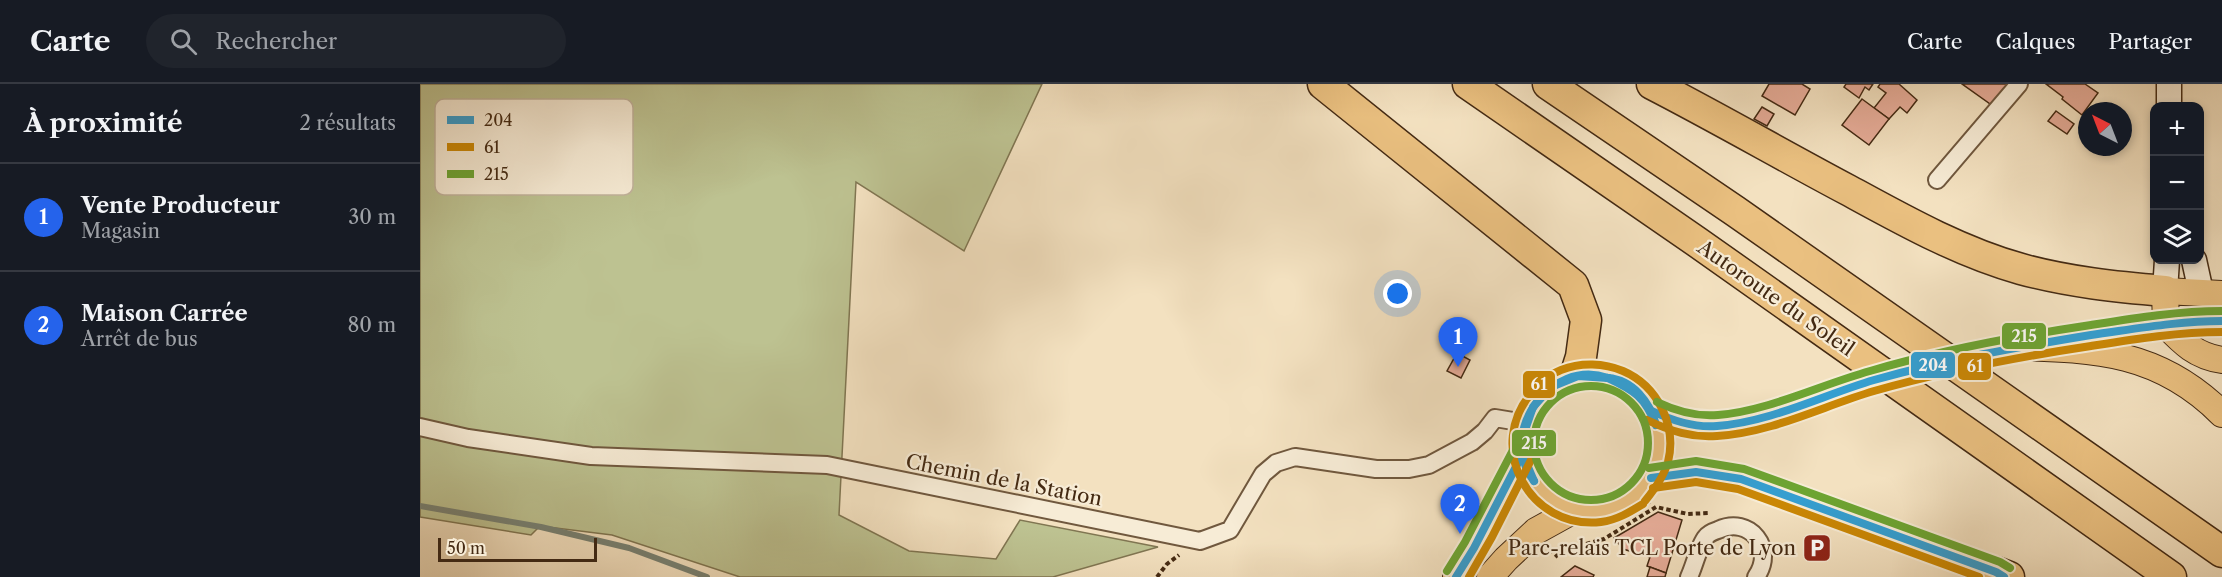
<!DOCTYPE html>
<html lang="fr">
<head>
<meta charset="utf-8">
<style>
	body { margin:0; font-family:"Libre Caslon Text",serif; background:#20242c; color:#f1f3f6 }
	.controls { position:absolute; right:18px; top:18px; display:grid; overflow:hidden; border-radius:12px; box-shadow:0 3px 9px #0003 }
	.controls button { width:54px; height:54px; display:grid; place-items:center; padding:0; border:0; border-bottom:2px solid #363941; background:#171b24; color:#f1f3f6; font:30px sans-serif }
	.compass { position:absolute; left:1658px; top:18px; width:54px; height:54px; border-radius:50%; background:#171b24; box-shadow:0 3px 9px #0003; rotate:318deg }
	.scale { position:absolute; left:18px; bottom:15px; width:159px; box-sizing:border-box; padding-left:6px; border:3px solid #442a13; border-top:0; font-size:16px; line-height:21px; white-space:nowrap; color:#442a13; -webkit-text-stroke:4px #f7ecd6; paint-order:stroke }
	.you { position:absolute; left:978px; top:210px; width:21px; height:21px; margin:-15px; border:4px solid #fff; border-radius:50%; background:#1a73e8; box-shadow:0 0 0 9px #1a73e833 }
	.badge { display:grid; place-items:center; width:39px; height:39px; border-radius:50%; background:#2563eb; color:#fff; font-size:20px; font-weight:700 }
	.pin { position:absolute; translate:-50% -50px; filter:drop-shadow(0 2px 3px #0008) }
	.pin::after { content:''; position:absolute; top:32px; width:21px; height:18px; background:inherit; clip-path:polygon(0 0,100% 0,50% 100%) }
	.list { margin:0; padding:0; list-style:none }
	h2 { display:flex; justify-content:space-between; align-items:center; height:78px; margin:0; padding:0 24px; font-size:26px }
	h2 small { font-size:20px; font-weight:400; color:#9ea1a6 }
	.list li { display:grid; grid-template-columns:39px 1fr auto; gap:18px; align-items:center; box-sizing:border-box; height:108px; padding:0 24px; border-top:2px solid #363941 }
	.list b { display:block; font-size:22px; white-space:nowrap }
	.list p { margin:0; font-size:20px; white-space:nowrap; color:#9ea1a6 }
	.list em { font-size:20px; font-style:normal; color:#9ea1a6 }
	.icon { flex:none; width:33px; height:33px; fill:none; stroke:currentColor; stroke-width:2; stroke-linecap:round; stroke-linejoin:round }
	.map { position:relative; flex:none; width:1802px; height:493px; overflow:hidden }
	header { display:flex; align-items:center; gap:36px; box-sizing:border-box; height:84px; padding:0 30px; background:#171b24; border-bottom:2px solid #363941 }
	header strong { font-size:28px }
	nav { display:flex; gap:33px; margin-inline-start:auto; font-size:21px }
	.search { width:420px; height:54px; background:#20242c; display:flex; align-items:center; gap:15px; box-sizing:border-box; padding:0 21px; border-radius:33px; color:#9ea1a6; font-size:22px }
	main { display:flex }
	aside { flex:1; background:#171b24 }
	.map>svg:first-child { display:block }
	.green { fill:#bdc291; stroke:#807652; stroke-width:1.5 }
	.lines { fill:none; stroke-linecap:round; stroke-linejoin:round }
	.stream { stroke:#788274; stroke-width:6 }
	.building { fill:#e6ac98; stroke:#442a13; stroke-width:1.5 }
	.street-casing { stroke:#70583e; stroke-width:20 }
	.secondary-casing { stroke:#442a13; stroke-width:27 }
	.primary-casing { stroke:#442a13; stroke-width:28 }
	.highway-casing { stroke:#442a13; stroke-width:33 }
	.path { stroke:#442a13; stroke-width:4; stroke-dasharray:4.5 3; stroke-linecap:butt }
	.street { stroke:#f7ecd6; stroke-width:16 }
	.secondary { stroke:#f7ecd6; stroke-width:24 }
	.primary { stroke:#eac080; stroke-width:26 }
	.highway { stroke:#eac080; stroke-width:30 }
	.primary-bridge-casing { stroke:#442a13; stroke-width:28; stroke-linecap:butt }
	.primary-bridge { stroke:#eac080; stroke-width:26 }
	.bus-1-casing { stroke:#f7ecd6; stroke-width:12 }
	.bus-2-casing { stroke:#f7ecd6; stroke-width:12 }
	.bus-3-casing { stroke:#f7ecd6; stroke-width:12 }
	.bus-1 { stroke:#359ed0; stroke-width:8 }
	.bus-2 { stroke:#ca8705; stroke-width:8 }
	.bus-3 { stroke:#6da432; stroke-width:8 }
	.labels { text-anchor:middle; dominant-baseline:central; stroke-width:4.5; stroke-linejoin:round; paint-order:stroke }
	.street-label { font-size:20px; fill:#442a13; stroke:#f7ecd6 }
	.poi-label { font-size:20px; fill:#442a13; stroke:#f7ecd6; text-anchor:end }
	.key { fill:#f7ecd6; stroke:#c1b29c; stroke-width:1.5 }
	.key-label { font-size:16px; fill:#442a13 }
	.line-badge { stroke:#f7ecd6; stroke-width:2 }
	.badge-label { font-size:16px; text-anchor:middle; font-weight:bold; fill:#fff }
</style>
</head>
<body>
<header>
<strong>Carte</strong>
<div class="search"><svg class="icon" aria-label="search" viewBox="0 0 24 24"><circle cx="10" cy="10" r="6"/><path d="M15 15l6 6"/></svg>Rechercher</div>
<nav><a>Carte</a><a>Calques</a><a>Partager</a></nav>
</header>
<main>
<aside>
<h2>À proximité<small>2 résultats</small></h2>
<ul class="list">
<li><span class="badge">1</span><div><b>Vente Producteur</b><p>Magasin</p></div><em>30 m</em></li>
<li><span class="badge">2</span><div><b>Maison Carrée</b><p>Arrêt de bus</p></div><em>80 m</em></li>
</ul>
</aside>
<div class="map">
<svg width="1802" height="493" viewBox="0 0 1802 493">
	<rect width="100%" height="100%" fill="#f3e1c0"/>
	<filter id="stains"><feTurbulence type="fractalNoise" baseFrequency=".00333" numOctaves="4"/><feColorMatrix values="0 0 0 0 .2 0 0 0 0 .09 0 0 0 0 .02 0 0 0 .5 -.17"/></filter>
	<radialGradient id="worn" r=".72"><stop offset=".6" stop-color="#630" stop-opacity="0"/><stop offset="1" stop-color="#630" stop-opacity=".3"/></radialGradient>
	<!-- green -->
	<polygon class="green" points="0,0 622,0 544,167 436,98 419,431 489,467 576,475 600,436 738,463 633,493 320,493 192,451 120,442 111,451 0,433"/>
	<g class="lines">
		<!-- stream -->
		<polyline class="stream" points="0,422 121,443 209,464 287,493"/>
	</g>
	<!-- building -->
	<g class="building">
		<polygon points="1349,0 1382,0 1390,5 1375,31 1342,12"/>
		<polygon points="1426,0 1453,0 1449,6 1445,3 1439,14 1424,3"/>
		<polygon points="1460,0 1479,0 1497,16 1487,29 1480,23 1469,35 1454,24 1466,9 1458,3"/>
		<polygon points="1542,0 1591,0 1573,22"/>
		<polygon points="1626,0 1665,0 1678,9 1662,31 1642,15 1643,13"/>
		<polygon points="1442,15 1469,35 1449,61 1422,41"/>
		<polygon points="1342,23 1354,30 1347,42 1334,35"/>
		<polygon points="1636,27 1654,40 1647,50 1628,37"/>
		<polygon points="1037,269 1050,276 1041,294 1027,287"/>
		<polygon points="1238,428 1262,436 1246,489 1227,482 1230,473 1203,465 1194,454"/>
		<polygon points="1155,482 1174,491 1173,493 1141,493"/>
		<polygon points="1230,483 1246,489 1245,493 1227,493"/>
	</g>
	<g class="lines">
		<!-- street casing -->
		<g class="street-casing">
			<g id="street">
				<polyline points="1517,96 1599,0"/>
				<polyline points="0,343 48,354 171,372 407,381 780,457 810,446 843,390 856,379 875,373 956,385 989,385 1009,381 1052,358 1065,347 1075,334 1105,339"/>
				<path d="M 1269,493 C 1274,483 1279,461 1286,453 C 1288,450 1295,447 1298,446 C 1330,431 1356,465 1336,493"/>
			</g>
		</g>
		<!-- secondary casing -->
		<g class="secondary-casing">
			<g id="secondary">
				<polyline points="1749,0 1749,22"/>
				<polyline points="1774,176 1781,208"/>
				<polyline points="1745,207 1747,176"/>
			</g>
		</g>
		<!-- primary casing -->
		<g class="primary-casing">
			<g id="primary">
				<path d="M 1802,210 L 1745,207 L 1746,241 C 1763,259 1776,272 1802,276"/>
				<polyline points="1648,255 1746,241 1802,237"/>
				<path d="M 1595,263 C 1677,265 1740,268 1802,330"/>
				<circle cx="1171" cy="359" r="69"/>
				<path d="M 1232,327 C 1243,333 1254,339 1267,341 C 1316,351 1370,323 1416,308"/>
				<path d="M 1231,394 C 1269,386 1283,385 1321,395 L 1576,488 L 1584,493"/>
				<path d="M 1036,493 C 1063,455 1079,411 1102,371"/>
				<polyline points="1070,493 1086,475 1116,447 1154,426"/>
			</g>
		</g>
		<!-- highway casing -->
		<g class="highway-casing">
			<g id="highway">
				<polyline points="903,0 1153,201 1166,236 1161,273 1155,292"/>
				<polyline points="1048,0 1277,158 1751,493"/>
				<polyline points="1128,0 1315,127 1802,468"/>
				<path d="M 1232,0 C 1298,34 1362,71 1428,106 C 1483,136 1540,168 1601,185 C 1648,198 1697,203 1745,207"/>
				<polyline points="1576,488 1589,493"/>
			</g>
		</g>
		<!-- path -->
		<g class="path">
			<polyline points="1198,423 1207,427"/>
			<polyline points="1171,442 1230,418"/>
			<polyline points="1159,462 1184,455 1236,423 1268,430 1288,429"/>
			<polyline points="1130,465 1138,473"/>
			<polyline points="737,493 747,480 759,471"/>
		</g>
		<!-- street -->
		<use href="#street" class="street"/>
		<!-- secondary -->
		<use href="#secondary" class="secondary"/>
		<!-- primary -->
		<use href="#primary" class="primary"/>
		<!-- highway -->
		<use href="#highway" class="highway"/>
		<!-- primary-bridge casing -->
		<g class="primary-bridge-casing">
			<polyline id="primary-bridge" points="1416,308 1507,281 1595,263"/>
		</g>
		<!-- primary-bridge -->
		<use href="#primary-bridge" class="primary-bridge"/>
		<!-- bus-1 casing -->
		<g class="bus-1-casing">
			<g id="bus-1">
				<path d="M 1188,294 C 1213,296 1230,318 1236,341"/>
				<path d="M 1188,294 C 1214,306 1225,313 1236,341"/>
				<path d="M 1232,327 C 1253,337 1274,344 1297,342 C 1351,338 1403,311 1454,296 C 1525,276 1598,263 1671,251 C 1715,245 1758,237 1802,237"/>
				<polyline points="1231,394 1276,388 1321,395 1576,488 1584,493"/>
				<path d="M 1114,397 C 1077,349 1130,274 1188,294"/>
				<polyline points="1114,397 1105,376 1104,349 1113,323 1131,303 1158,292 1188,294"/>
				<polyline points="1036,493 1054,464 1102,371"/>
			</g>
		</g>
		<!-- bus-2 casing -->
		<g class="bus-2-casing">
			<g id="bus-2">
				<path d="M 1227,336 C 1250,347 1272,354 1297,352 C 1351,349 1403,322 1454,307 C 1525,287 1598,273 1671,262 C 1715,255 1758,248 1802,248"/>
				<polyline points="1233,404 1276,398 1318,405 1559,493"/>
				<path d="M 1223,420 C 1210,428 1197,436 1181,438 C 1109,446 1064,362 1113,307 C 1122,297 1128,291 1141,286 C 1161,278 1184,279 1203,287 C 1238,302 1257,342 1248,378 C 1244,392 1234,406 1225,417"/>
				<polyline points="1049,493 1072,453 1111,376"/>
			</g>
		</g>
		<!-- bus-3 casing -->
		<g class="bus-3-casing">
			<g id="bus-3">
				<circle cx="1171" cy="359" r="57"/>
				<path d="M 1237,318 C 1256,327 1276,333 1298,331 C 1348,327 1400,301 1450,287 C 1522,266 1597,252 1671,241 C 1715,234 1758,227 1802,227"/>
				<polyline points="1229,384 1276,377 1324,385 1580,478 1590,484"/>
				<polyline points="1027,487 1045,458 1093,366"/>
			</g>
		</g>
		<!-- bus-1 -->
		<use href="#bus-1" class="bus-1"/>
		<!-- bus-2 -->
		<use href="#bus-2" class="bus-2"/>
		<!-- bus-3 -->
		<use href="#bus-3" class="bus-3"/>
	</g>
	<!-- icons -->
	<defs>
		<g id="parking-square" transform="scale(1.5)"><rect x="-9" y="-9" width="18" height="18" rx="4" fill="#8f2418" stroke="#f7ecd6"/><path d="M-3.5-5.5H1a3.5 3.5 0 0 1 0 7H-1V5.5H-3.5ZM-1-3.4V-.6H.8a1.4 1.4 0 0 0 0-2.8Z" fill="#fff"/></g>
	</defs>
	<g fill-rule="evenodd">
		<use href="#parking-square" x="1397" y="464"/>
	</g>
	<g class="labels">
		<!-- street labels -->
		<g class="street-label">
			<text transform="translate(1356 214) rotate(35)">Autoroute du Soleil</text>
			<text transform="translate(584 396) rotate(11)">Chemin de la Station</text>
		</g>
		<!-- poi labels -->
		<g class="poi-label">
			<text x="1376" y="464">Parc-relais TCL Porte de Lyon</text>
		</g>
	</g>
	<!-- legend -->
	<rect x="15" y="15" width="198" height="96" rx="9" class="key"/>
	<rect x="27" y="32" width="27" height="8" fill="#359ed0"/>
	<rect x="27" y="59" width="27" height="8" fill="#ca8705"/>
	<rect x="27" y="86" width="27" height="8" fill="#6da432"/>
	<g class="key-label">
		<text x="64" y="42">204</text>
		<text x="64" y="69">61</text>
		<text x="64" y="96">215</text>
	</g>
	<g class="line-badge">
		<rect x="1581" y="238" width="46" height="28" rx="6" fill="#6da432"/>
		<rect x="1490" y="267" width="46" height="28" rx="6" fill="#359ed0"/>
		<rect x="1537" y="268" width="35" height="29" rx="6" fill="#ca8705"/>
		<rect x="1102" y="286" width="34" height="29" rx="6" fill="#ca8705"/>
		<rect x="1091" y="345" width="46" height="28" rx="6" fill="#6da432"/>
	</g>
	<g class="badge-label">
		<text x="1604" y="258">215</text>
		<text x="1513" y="287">204</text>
		<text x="1555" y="288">61</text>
		<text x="1119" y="306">61</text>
		<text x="1114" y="365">215</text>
	</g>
	<rect width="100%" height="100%" filter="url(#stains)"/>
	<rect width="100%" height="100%" fill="url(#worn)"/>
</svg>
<div class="controls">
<button>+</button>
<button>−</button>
<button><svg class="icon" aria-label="layers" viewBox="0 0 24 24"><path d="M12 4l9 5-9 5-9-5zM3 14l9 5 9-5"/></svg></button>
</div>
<svg class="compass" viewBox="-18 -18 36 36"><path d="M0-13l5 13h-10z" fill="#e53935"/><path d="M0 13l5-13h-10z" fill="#9ea1a6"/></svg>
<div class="scale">50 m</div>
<div class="you"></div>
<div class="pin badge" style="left:1038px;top:283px">1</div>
<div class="pin badge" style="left:1040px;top:450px">2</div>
</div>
</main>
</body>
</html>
